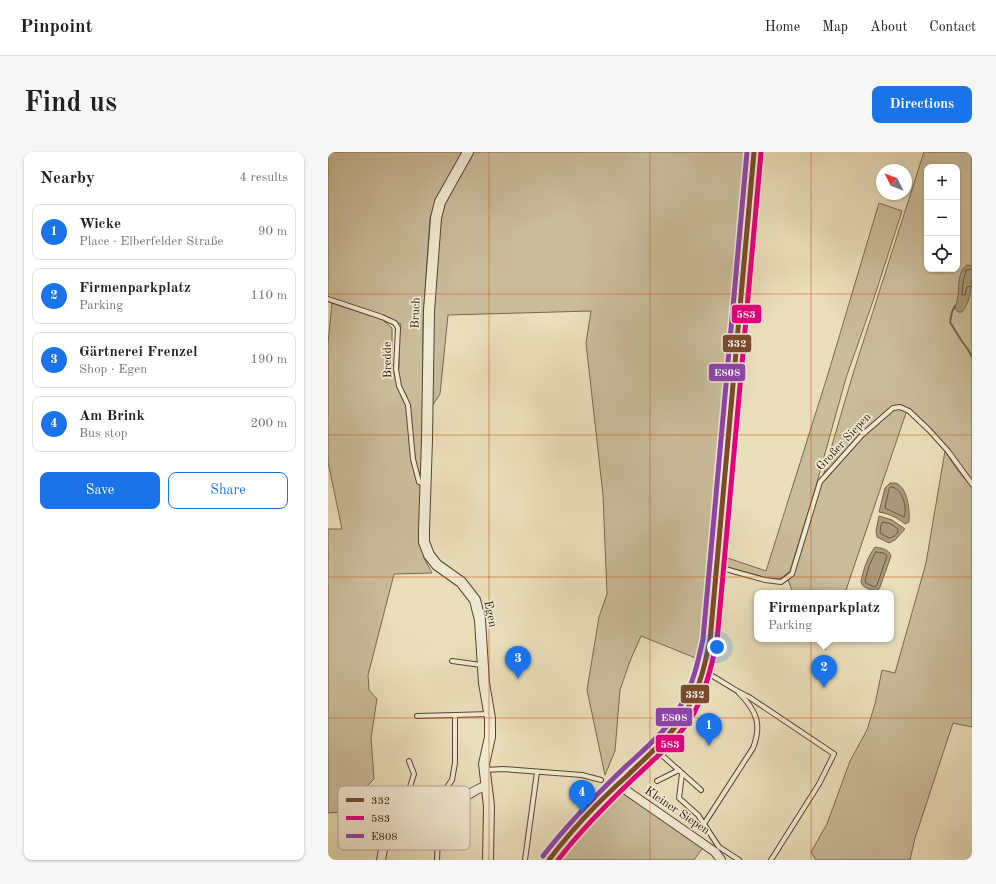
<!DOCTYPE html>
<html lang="en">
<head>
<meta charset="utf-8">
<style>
	body { margin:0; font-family:"Old Standard TT",serif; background:#f6f6f6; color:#202124 }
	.controls { position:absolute; right:12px; top:12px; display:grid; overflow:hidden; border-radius:8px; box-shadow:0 1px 3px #0004 }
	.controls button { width:36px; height:36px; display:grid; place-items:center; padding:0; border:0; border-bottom:1px solid #e0e0e0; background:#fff; color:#202124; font:20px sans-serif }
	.compass { position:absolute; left:548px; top:12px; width:36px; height:36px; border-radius:50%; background:#fff; box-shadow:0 1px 3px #0004; rotate:312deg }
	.you { position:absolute; left:389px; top:495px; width:14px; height:14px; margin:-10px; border:3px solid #fff; border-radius:50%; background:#1a73e8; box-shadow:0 0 0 6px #1a73e833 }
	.badge { display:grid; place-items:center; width:26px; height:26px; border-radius:50%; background:#1a73e8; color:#fff; font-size:13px; font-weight:700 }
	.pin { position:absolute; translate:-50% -33px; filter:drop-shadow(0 1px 2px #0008) }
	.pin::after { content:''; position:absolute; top:21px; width:14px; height:12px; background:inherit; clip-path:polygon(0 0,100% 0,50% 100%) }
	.popup { position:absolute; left:426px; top:438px; width:140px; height:52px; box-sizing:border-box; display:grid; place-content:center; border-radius:8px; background:#fff; filter:drop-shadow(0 1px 3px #0005); font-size:13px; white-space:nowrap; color:#757577 }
	.popup b { font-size:15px; color:#202124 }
	.popup::after { content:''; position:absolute; left:50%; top:100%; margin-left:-8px; border:8px solid transparent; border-top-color:#fff }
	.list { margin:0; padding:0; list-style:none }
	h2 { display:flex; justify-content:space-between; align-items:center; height:52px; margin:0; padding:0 16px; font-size:17px }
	h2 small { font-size:13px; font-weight:400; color:#757577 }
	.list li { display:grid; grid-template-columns:26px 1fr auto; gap:12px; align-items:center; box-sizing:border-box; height:56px; margin:0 8px 8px; padding:0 8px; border:1px solid #e0e0e0; border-radius:8px }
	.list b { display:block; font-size:15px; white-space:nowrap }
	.list p { margin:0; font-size:13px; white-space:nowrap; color:#757577 }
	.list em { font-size:13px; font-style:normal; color:#757577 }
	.actions { display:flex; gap:8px; padding:12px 16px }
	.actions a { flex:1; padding:9px 0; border:1px solid #1a73e8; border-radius:8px; text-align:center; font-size:14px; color:#1a73e8 }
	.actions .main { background:#1a73e8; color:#fff }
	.icon { flex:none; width:22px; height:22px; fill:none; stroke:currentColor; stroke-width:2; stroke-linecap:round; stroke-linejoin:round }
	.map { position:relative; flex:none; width:644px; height:708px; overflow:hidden; border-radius:8px }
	header { display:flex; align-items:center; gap:24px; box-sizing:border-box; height:56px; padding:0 20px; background:#fff; border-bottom:1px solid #e0e0e0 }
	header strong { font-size:19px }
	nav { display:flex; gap:22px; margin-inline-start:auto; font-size:14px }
	.intro { display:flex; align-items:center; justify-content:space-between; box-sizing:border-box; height:96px; padding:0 24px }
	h1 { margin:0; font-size:28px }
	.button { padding:10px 18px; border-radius:8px; background:#1a73e8; color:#fff; font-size:14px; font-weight:700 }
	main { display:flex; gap:24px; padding:0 24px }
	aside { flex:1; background:#fff; border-radius:8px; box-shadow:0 1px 3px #0004 }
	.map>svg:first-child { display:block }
	.green { fill:#c9bc9b; stroke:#79664e; fill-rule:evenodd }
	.water { fill:#a8997b; stroke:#75634a }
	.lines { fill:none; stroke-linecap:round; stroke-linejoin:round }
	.shore { stroke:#68553e; stroke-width:1 }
	.stream { stroke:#75634a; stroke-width:2 }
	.service-casing { stroke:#59442f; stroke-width:6 }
	.minor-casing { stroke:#59442f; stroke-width:10 }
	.tertiary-casing { stroke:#59442f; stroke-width:12 }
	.secondary-casing { stroke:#291100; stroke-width:13 }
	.service { stroke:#f1ead3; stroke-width:4 }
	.minor { stroke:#f1ead3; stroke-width:8 }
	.tertiary { stroke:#f1ead3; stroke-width:10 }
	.secondary { stroke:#f1ead3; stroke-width:11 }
	.bus-1-casing { stroke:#f1ead3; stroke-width:8 }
	.bus-2-casing { stroke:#f1ead3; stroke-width:8 }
	.bus-3-casing { stroke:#f1ead3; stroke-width:8 }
	.bus-1 { stroke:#7a4b2a; stroke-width:5 }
	.bus-2 { stroke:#e5007d; stroke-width:5 }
	.bus-3 { stroke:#8e44ad; stroke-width:5 }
	.grid { fill:none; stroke:#d5520b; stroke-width:1; stroke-opacity:0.55 }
	.labels { text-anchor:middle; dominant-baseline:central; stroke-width:3.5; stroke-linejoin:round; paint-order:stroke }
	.street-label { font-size:12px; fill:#291100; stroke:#f1ead3 }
	.key { fill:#f1ead3; stroke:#b5a994; stroke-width:1 }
	.key-label { font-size:11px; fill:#291100 }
	.line-badge { stroke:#f1ead3; stroke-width:1.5 }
	.badge-label { font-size:11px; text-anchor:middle; font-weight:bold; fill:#fff }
</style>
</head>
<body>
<header>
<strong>Pinpoint</strong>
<nav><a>Home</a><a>Map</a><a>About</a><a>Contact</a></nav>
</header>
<div class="intro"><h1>Find us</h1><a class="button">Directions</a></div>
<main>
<aside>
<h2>Nearby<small>4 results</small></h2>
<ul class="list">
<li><span class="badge">1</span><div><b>Wicke</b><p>Place · Elberfelder Straße</p></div><em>90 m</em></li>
<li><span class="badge">2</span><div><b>Firmenparkplatz</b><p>Parking</p></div><em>110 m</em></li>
<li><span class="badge">3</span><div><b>Gärtnerei Frenzel</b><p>Shop · Egen</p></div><em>190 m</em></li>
<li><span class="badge">4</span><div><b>Am Brink</b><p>Bus stop</p></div><em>200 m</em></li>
</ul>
<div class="actions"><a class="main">Save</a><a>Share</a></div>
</aside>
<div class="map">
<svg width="644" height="708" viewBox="0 0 644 708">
	<rect width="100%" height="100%" fill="#eadfbb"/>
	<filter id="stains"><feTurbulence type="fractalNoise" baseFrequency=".005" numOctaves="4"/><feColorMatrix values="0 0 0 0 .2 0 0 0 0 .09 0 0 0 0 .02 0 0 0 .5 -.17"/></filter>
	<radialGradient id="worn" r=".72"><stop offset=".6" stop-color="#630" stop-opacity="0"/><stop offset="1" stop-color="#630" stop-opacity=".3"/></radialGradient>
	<!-- green -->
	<g class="green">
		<polygon points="0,0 136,0 109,46 102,66 95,170 94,382 96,406 104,421 66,422 40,523 41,538 49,547 43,586 46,627 33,640 32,659 0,661 0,377 14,377 0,310 0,191 4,151 55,168 64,176 64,222 71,217 71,186 73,172 40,158 0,145"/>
		<polygon points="143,0 420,0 394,273 387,391 376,483 375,509 313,484 302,509 292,538 287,599 277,623 259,538 271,465 279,442 275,343 258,191 263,159 120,163 112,242 104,254 105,135 113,55"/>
		<path d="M 596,0 L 644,0 L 644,330 L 622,298 L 582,257 L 578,261 L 517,441 L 465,441 L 460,428 L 465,421 L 495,324 L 524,225 ZM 599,15 L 629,15 L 629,117 L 599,117 Z"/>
		<polygon points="551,51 574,59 546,146 518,226 486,341 462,419 452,427 437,426 391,413 391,403 438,419 500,222"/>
		<polygon points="617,299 630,319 644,335 644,575 625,571 587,686 582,708 488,708 483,700 499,672 522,609 539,578 547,552 554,518 567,521 598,411"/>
		<polygon points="485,487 501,487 497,498"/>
		<polygon points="290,636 376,694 366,708 227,708 251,676"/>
	</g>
	<!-- water -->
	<g class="water">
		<path d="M 639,113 L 644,114 C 644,127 644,149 634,160 L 630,160 L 628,158 C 627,153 628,153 629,149 C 632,138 628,120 639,113 Z"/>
		<path d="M 562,331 C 564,331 566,331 568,331 C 580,336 582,359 581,370 L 577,372 C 568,365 562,362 551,360 L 557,336 Z"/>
		<polygon points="551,364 564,368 577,377 567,388 561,391 549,385 548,379"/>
		<path d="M 547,395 C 553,396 561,397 563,404 L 552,435 L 550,438 C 544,439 534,436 533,430 C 535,418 540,404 547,395 Z"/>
	</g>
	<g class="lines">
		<!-- shore -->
		<g class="shore">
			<polyline points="644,117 638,118 635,131 634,143 637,143 639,135 644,134"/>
			<path d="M 563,335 C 574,335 580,356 576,365 L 557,356 L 561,337 Z"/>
			<path d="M 555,370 L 563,372 L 570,377 C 571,381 565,386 561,386 L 552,381 L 553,373 Z"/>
			<polygon points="548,400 556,401 559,404 549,433 546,435 538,431 537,429 541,414"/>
		</g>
		<!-- stream -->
		<polyline class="stream" points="627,154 624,160 622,170 633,188 641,199 644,205"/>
		<!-- service casing -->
		<g class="service-casing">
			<g id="service">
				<polyline points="0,147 54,165 67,171 70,176 68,217 71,234 80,253 85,307 91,330 98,332"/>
				<polyline points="390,415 437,428 453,430 464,422 492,330 534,283 565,256 572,255 581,259 601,278 620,299 644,332"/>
				<polyline points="124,509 153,513"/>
				<path d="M 375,519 C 392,527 405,538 421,545 L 506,602 L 491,632 L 443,708"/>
				<polyline points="89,564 127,563"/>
				<polyline points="327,597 373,638"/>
				<polyline points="157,618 175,617 254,623 273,628"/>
				<polyline points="354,622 351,646 370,663 391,695 411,708"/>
				<polyline points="329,629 351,618"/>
				<polyline points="76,658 79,645 86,622 81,609"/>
				<path d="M 376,672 L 425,596 C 434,573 429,559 411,541"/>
				<polyline points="109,708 111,667 110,648 124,628 127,611 127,563 161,562"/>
				<polyline points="197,708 209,620"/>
			</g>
		</g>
		<!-- minor casing -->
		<g class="minor-casing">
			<g id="minor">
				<polyline points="289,632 387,700 393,708"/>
				<path d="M 53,708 C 55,699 56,690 58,681 C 65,656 78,659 99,658 C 107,658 116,655 123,653 C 136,648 145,637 158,634"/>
			</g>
		</g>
		<!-- tertiary casing -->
		<g class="tertiary-casing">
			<polyline id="tertiary" points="140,0 112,50 108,66 101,159 99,288 96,378 96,390 101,403 109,413 133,430 147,448 152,468 156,531 162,566 162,585 156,612 161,654 160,708"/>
		</g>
		<!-- secondary casing -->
		<g class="secondary-casing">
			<path id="secondary" d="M 221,708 C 241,680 266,655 291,631 C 314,608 343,587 359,558 C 372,536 377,512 382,488 L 426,0"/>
		</g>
		<!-- service -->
		<use href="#service" class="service"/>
		<!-- minor -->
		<use href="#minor" class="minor"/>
		<!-- tertiary -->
		<use href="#tertiary" class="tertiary"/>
		<!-- secondary -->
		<use href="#secondary" class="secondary"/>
		<!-- bus-1 casing -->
		<g class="bus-1-casing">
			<path id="bus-1" d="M 221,708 C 244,677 271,649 300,623 C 321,602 344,584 359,557 C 372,536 377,512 382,488 L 426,0"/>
		</g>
		<!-- bus-2 casing -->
		<g class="bus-2-casing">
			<path id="bus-2" d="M 230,708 C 252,679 278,653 304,628 C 326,607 350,588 366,561 C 378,538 384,513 389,489 L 433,1"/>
		</g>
		<!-- bus-3 casing -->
		<g class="bus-3-casing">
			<path id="bus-3" d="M 215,704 C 239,673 266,645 294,618 C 315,598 339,580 353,553 C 365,533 370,510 375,487 L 419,0"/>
		</g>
		<!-- bus-1 -->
		<use href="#bus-1" class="bus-1"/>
		<!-- bus-2 -->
		<use href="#bus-2" class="bus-2"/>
		<!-- bus-3 -->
		<use href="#bus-3" class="bus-3"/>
	</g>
	<!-- grid -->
	<path class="grid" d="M 161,0 L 161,708M 322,0 L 322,708M 483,0 L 483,708M 0,142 L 644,142M 0,283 L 644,283M 0,425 L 644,425M 0,566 L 644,566"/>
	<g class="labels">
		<!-- street labels -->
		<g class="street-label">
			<text transform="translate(88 161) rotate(-88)">Bruch</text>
			<text transform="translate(60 208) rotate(-91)">Bredde</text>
			<text transform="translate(516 290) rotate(-47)">Großer Siepen</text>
			<text transform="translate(162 462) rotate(78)">Egen</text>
			<text transform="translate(349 659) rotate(34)">Kleiner Siepen</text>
		</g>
	</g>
	<!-- legend -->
	<rect x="10" y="634" width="132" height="64" rx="6" class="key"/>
	<rect x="18" y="646" width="18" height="4" fill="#7a4b2a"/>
	<rect x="18" y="664" width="18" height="4" fill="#e5007d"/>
	<rect x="18" y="682" width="18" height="4" fill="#8e44ad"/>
	<g class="key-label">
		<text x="43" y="652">332</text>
		<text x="43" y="670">583</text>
		<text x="43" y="688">E808</text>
	</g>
	<g class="line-badge">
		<rect x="403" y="152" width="31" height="20" rx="4" fill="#e5007d"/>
		<rect x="394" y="182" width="30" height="19" rx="4" fill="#7a4b2a"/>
		<rect x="380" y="211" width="38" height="19" rx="4" fill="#8e44ad"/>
		<rect x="352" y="532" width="30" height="20" rx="4" fill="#7a4b2a"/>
		<rect x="327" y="555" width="38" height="20" rx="4" fill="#8e44ad"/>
		<rect x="327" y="582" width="30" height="19" rx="4" fill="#e5007d"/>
	</g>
	<g class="badge-label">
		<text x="418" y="166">583</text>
		<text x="409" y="195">332</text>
		<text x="399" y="224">E808</text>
		<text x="367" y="546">332</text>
		<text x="346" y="569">E808</text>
		<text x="342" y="596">583</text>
	</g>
	<rect width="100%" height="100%" filter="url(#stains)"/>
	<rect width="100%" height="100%" fill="url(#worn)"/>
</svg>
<div class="controls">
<button>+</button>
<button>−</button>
<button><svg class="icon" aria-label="locate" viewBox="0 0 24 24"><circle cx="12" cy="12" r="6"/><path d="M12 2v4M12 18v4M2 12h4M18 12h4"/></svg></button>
</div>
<svg class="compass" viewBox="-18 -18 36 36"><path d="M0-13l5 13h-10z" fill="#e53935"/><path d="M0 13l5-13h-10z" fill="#757577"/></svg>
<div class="you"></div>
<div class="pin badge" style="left:381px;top:594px">1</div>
<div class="pin badge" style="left:496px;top:536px">2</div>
<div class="popup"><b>Firmenparkplatz</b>Parking</div>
<div class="pin badge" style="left:190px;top:527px">3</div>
<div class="pin badge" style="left:254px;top:661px">4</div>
</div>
</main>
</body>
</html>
